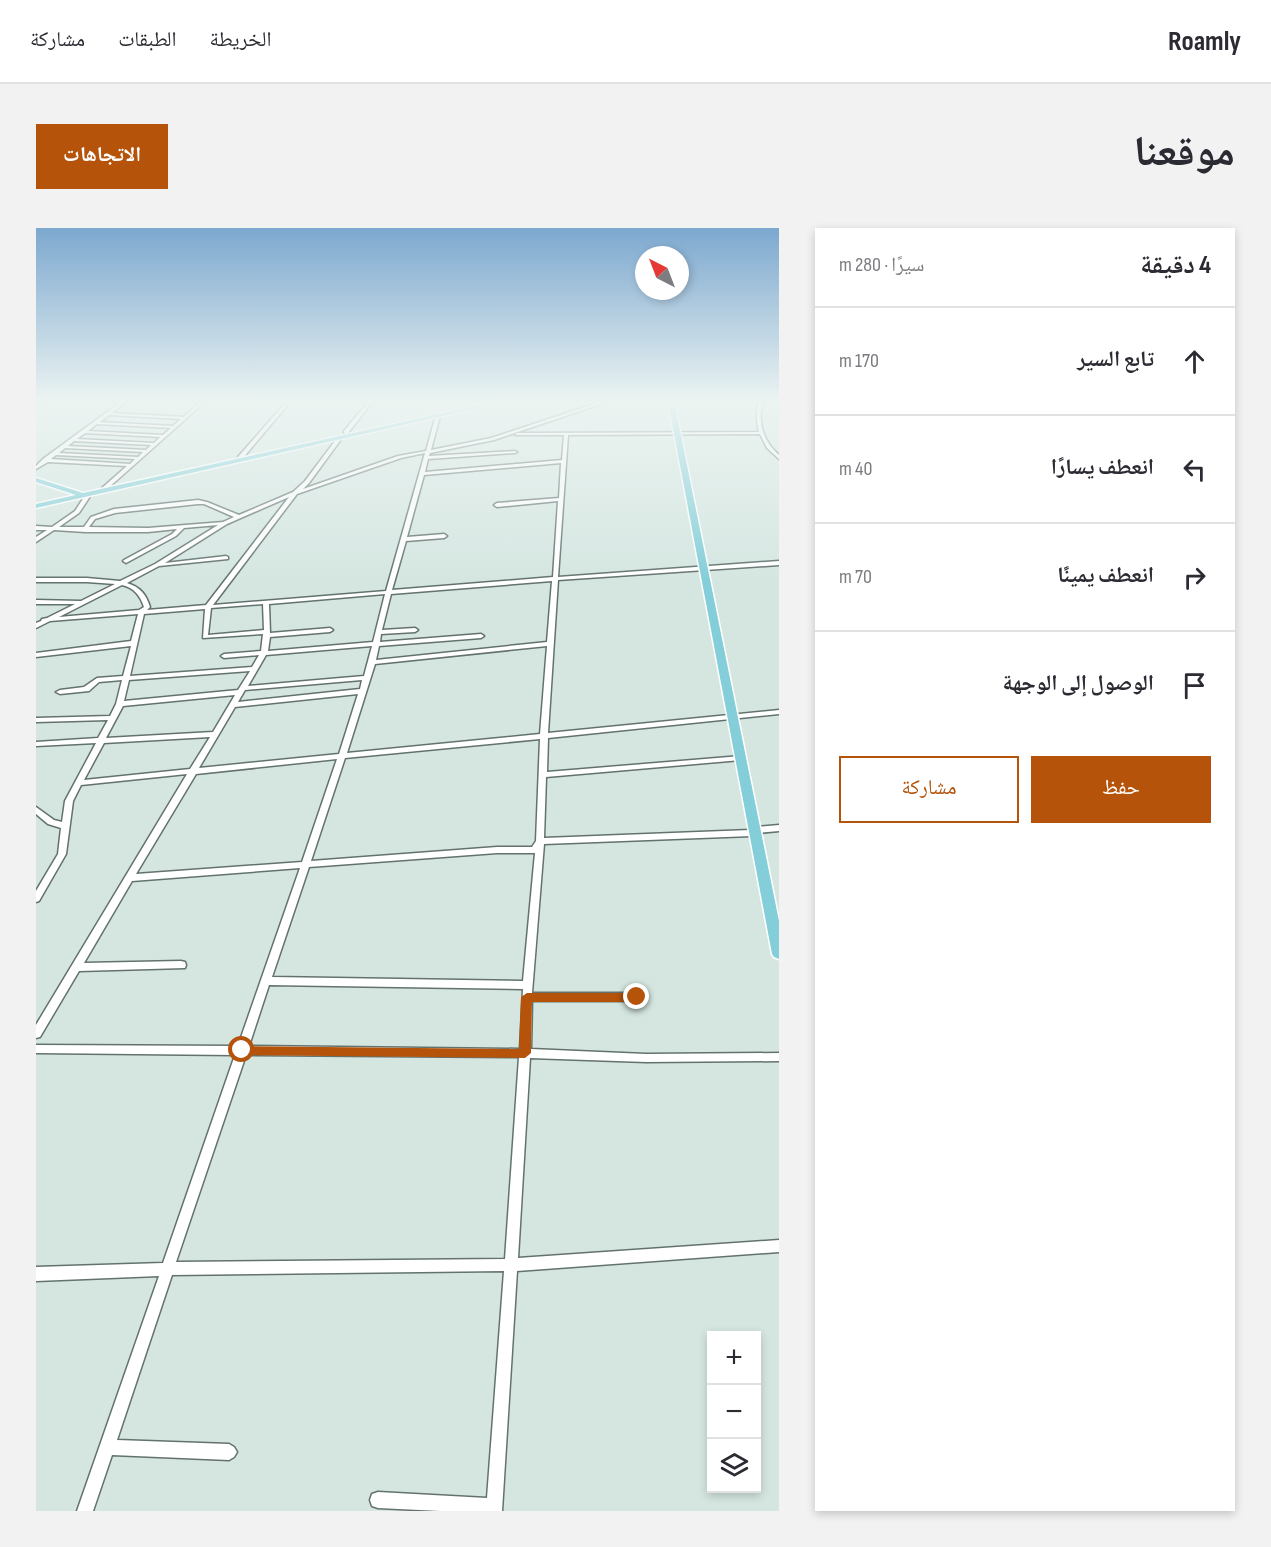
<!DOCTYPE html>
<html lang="ar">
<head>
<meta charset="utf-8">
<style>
	body { margin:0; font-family:"Sofia Sans Condensed","Noto Naskh Arabic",sans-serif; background:#f2f2f3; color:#2b2b33; direction:rtl }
	.controls { position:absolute; right:18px; bottom:18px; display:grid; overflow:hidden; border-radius:0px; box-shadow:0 3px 9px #0003 }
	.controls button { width:54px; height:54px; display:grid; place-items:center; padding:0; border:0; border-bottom:2px solid #e1e1e2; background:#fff; color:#2b2b33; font:30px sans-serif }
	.compass { position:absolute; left:599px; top:18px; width:54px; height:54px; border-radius:50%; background:#fff; box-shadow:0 3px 9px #0003; rotate:318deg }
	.stop { position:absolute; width:18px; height:18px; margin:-14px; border:4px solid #b45309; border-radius:50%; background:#fff }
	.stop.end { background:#b45309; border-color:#fff; box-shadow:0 2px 6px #0008 }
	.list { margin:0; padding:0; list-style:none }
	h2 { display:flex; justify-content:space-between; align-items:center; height:78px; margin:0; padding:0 24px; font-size:26px }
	h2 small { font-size:20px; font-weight:400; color:#7c7c81 }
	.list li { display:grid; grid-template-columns:39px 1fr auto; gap:18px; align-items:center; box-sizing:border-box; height:108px; padding:0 24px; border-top:2px solid #e1e1e2 }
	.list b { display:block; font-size:22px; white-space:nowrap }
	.list em { font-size:20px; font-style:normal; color:#7c7c81 }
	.actions { display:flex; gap:12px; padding:18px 24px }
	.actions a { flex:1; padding:14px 0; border:2px solid #b45309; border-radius:0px; text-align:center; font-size:21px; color:#b45309 }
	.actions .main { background:#b45309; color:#fff }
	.icon { flex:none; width:33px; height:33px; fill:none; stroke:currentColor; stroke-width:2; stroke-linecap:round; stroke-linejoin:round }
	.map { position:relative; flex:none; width:743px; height:1283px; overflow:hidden; direction:ltr; border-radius:0px }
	header { display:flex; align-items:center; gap:36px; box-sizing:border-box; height:84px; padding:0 30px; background:#fff; border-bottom:2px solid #e1e1e2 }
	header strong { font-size:28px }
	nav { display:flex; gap:33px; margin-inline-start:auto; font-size:21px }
	.intro { display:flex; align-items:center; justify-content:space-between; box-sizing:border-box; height:144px; padding:0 36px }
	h1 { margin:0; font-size:42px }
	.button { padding:15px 27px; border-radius:0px; background:#b45309; color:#fff; font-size:21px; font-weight:700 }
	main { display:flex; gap:36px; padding:0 36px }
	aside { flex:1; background:#fff; border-radius:0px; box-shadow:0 3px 9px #0003 }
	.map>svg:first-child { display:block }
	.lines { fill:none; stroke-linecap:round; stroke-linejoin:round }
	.minor-casing { stroke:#63726f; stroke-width:3 }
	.major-casing { stroke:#fff; stroke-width:3 }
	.minor { fill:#fff; fill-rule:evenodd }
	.major { fill:#83ced8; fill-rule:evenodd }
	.route { fill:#b45309 }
</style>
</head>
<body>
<header>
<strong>Roamly</strong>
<nav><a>الخريطة</a><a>الطبقات</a><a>مشاركة</a></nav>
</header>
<div class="intro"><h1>موقعنا</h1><a class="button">الاتجاهات</a></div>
<main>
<aside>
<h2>4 دقيقة<small>سيرًا · 280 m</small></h2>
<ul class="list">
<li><svg class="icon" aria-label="ahead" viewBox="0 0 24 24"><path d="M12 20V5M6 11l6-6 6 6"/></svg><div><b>تابع السير</b></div><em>170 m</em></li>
<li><svg class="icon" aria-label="left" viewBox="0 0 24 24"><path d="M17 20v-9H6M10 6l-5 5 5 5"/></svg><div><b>انعطف يسارًا</b></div><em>40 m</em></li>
<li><svg class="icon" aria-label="right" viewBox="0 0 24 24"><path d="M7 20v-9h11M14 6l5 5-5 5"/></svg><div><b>انعطف يمينًا</b></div><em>70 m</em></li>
<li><svg class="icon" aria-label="arrive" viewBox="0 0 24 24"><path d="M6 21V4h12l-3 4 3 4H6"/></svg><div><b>الوصول إلى الوجهة</b></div></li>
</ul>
<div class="actions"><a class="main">حفظ</a><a>مشاركة</a></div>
</aside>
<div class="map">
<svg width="743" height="1283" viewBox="0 0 743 1283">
	<rect width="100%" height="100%" fill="#d5e6e1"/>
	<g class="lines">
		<!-- minor casing -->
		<g class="minor-casing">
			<g id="minor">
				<polygon points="6,173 12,173 0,179 0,176"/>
				<path d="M 86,173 L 91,173 L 76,185 L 148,189 L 165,173 L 170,173 L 71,261 L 66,260 L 91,238 L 12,234 L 0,241 L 0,238 L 7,231 ZM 73,187 L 145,191 L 137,198 L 64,194 ZM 61,196 L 135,200 L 127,207 L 52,203 ZM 49,205 L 124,209 L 118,215 L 41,211 ZM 38,213 L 115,217 L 110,222 L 32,218 ZM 29,220 L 107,224 L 102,229 L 23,225 ZM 20,227 L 99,231 L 94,236 L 15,231 Z"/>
				<polygon points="251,173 255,173 206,231 202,231 202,229"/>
				<polygon points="333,173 337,173 312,205 308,205 308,203"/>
				<path d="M 567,173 L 574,173 L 458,212 L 394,225 L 393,228 L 479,223 L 481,224 L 479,225 L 392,231 L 389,244 L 526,232 L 528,207 L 479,207 L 481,205 L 723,204 C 720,193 720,184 723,173 L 727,173 C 721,194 727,213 743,227 L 743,231 L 731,220 L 724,206 L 532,207 L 522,349 L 743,333 L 743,337 L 522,352 L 512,505 L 743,482 L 743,486 L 512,510 L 511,544 L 705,528 L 709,530 L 705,532 L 510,549 L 508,610 L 714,602 L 720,599 L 743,597 L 743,603 L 722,605 L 716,608 L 508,616 L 496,765 L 601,765 L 605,766 L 606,769 L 605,772 L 601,773 L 496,773 L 495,821 L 610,826 L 743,825 L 743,833 L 610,834 L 494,830 L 482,1030 L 743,1012 L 743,1024 L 481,1043 L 466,1283 L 404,1283 L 342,1280 L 336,1278 L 334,1272 L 336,1266 L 342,1264 L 451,1270 L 468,1043 L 136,1047 L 81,1212 L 193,1216 L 198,1219 L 201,1224 L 198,1229 L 193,1232 L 76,1227 L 57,1283 L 41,1283 L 123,1048 L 0,1053 L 0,1039 L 127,1035 L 199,827 L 0,825 L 0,817 L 202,818 L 264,640 L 96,653 L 48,735 L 145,733 L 149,734 L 150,737 L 149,740 L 43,743 L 4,809 L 0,810 L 0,797 L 151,546 L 45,557 L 37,573 L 30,626 L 3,673 L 0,674 L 0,663 L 22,626 L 25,600 L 12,596 L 0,586 L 0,579 L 18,592 L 26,594 L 29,573 L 60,515 L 0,518 L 0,514 L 62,510 L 72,492 L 0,494 L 0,490 L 74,488 L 80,476 L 86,452 L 63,454 L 53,463 L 24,466 L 20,464 L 24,462 L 48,459 L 61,450 L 87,448 L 95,418 L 0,429 L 0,425 L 95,413 L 102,386 L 14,393 L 0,400 L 0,395 L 5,393 L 6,391 L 11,390 L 39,376 L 0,376 L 0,372 L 45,373 L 79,356 L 51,354 L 0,354 L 0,350 L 51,350 L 84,353 L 119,336 L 182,297 L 148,300 L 140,308 L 90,335 L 87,333 L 88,332 L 136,306 L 141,301 L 112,304 L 49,304 L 18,302 L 0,314 L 0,309 L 11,302 L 0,302 L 0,298 L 16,299 L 39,283 L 50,266 L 52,265 L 55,267 L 43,285 L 23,299 L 48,299 L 55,289 L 78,281 L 162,272 L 171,274 L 203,287 L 257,264 L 269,253 L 302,209 L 306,210 L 273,255 L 267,261 L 362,228 L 390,223 L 400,187 L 404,188 L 395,222 L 455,210 ZM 389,225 L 350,363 L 177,377 L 261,266 L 365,230 ZM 525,235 L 523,270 L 461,275 L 458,277 L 461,279 L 522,273 L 517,349 L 356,362 L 370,313 L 408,310 L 411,308 L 408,306 L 371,309 L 388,247 ZM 253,269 L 170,377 L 111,382 L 114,379 C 110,366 104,359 91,355 L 123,338 L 192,331 L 192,329 L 190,328 L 129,335 L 191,296 ZM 162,276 L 168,276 L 198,289 L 187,294 L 112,300 L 53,299 L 59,291 L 79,285 ZM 516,353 L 511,414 L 340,432 L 343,418 L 445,410 L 448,408 L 445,406 L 344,414 L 345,406 L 379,404 L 382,402 L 379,400 L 346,402 L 355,366 ZM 86,357 C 98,360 104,367 108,379 L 103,382 L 23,389 ZM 349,366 L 337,414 L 232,423 L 234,409 L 294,404 L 297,402 L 294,400 L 234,405 L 233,376 ZM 227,376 L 228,402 L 172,407 L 175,380 ZM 169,381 L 167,410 L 227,406 L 225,423 L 188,426 L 185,428 L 188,430 L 223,427 L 216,439 L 94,448 L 108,386 ZM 336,418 L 328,448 L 212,458 L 230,427 ZM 511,418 L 504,506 L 311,525 L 339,436 ZM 214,443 L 202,462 L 88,473 L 93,452 ZM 326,452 L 324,461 L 202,474 L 209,462 ZM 322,466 L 303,526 L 163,540 L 199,479 ZM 199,467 L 177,504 L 70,510 L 87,478 ZM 174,509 L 154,541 L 48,552 L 68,515 ZM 504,511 L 500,613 L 496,619 L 461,619 L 275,633 L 309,530 ZM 301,531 L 266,634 L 100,646 L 160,546 ZM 461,625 L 499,625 L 487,753 L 236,749 L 273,639 ZM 233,757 L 487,761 L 484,821 L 213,818 ZM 210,827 L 483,829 L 469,1031 L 140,1034 Z"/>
			</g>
		</g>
		<!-- major casing -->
		<g class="major-casing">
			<g id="major">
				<polygon points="462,173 473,173 0,280 0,276 40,267 0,254 0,250 47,265"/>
				<polygon points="632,173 638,173 743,693 743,731 738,729 736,726"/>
			</g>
		</g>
		<!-- minor -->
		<use href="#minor" class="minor"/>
		<!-- major -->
		<use href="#major" class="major"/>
	</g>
	<!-- sky -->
	<linearGradient id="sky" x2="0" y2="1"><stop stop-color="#7ca8cf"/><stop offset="0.49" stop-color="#ecf4f2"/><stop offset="1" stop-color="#ecf4f2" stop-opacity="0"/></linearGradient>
	<rect width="743" height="353" fill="url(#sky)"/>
	<!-- route -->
	<polygon class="route" points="491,765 601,765 607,769 601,774 496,774 495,825 489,830 206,827 200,822 206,818 483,821 485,769"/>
</svg>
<div class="controls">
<button>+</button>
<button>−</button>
<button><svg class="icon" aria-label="layers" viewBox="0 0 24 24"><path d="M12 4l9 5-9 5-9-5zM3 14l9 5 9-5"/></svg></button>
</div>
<svg class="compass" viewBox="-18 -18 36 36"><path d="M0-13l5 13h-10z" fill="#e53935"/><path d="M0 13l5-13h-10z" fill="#7c7c81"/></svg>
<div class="stop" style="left:206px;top:822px"></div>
<div class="stop end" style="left:601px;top:769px"></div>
</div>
</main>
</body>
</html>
